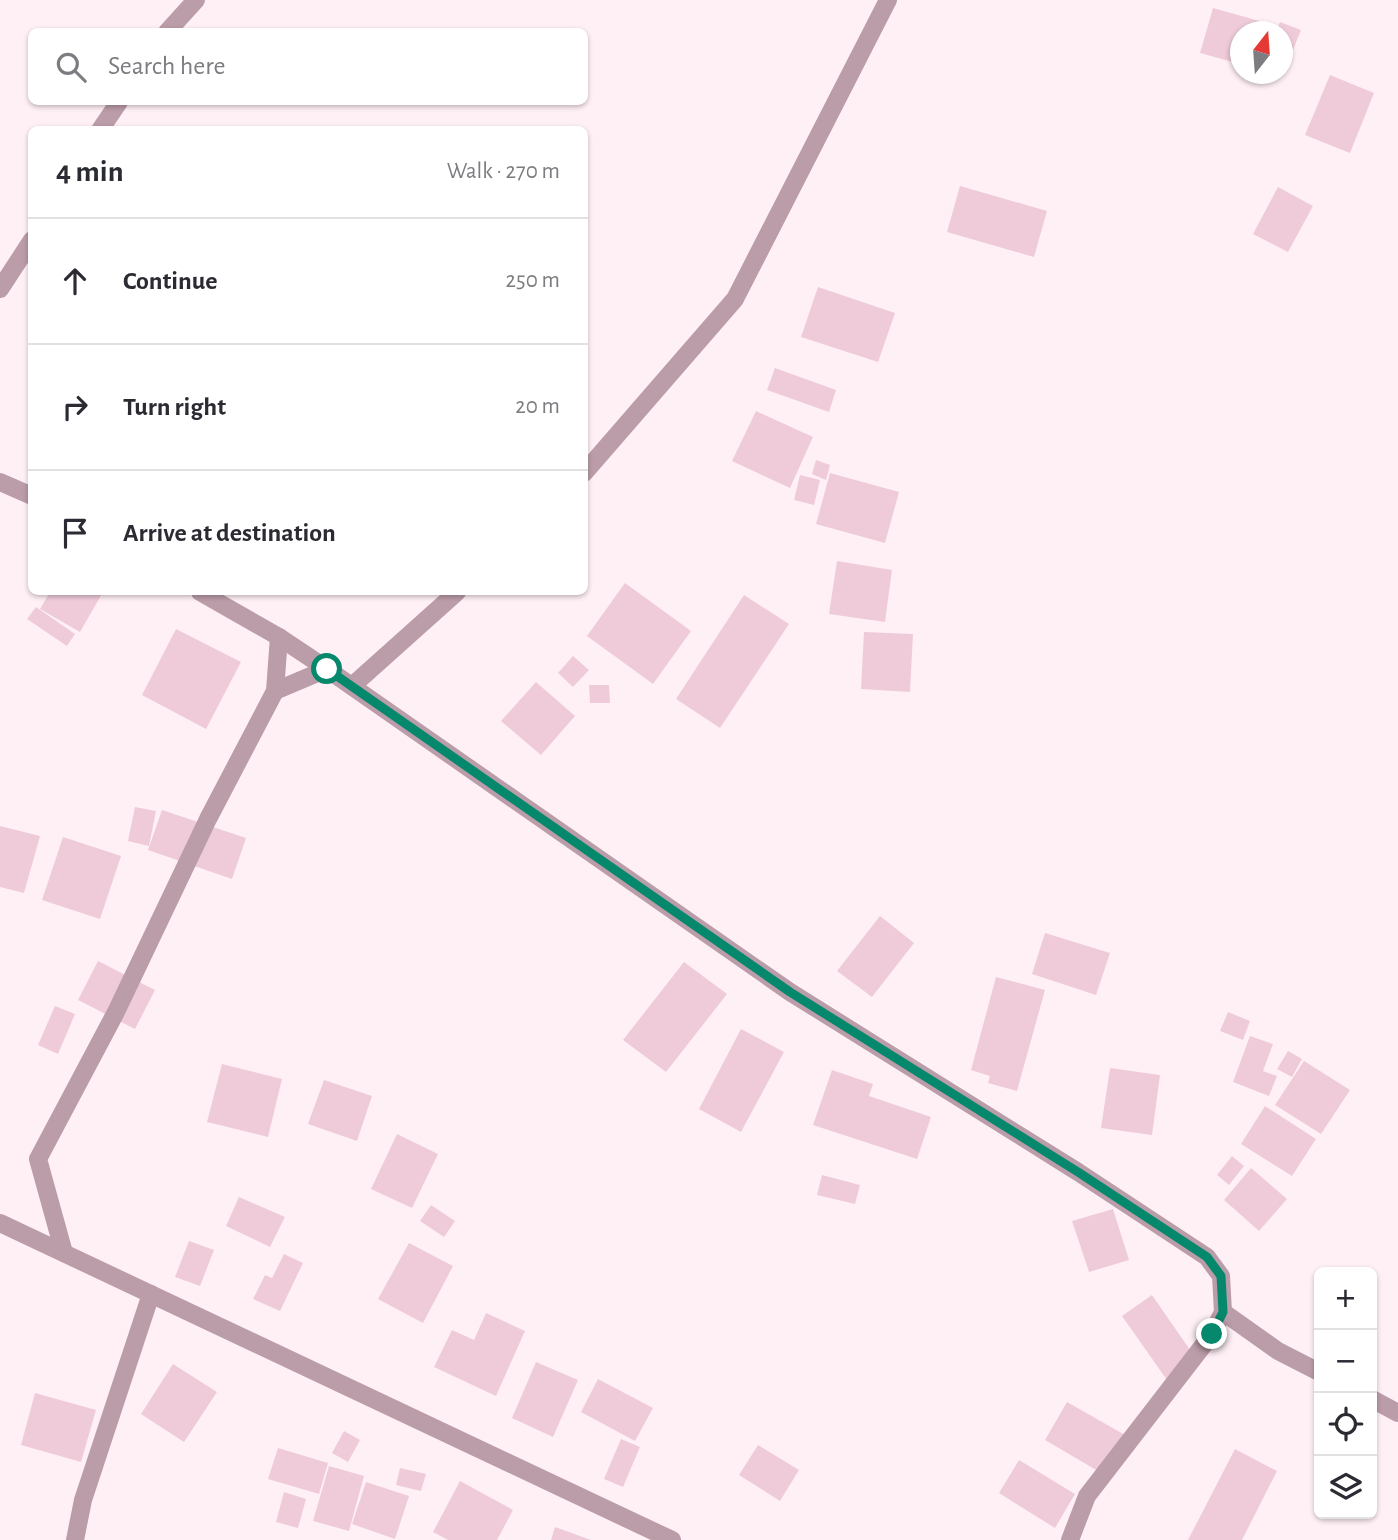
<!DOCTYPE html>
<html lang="en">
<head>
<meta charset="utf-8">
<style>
	body { margin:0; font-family:"Alegreya Sans",sans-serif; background:#f7f7f7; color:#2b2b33 }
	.controls { position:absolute; right:21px; bottom:21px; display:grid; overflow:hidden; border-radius:10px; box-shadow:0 2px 5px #0004 }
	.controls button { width:63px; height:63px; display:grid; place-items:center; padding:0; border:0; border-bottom:2px solid #e1e1e2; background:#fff; color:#2b2b33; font:35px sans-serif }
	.compass { position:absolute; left:1230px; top:21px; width:63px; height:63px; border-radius:50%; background:#fff; box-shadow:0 2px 5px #0004; rotate:17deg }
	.stop { position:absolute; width:21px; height:21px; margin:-16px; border:5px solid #06886c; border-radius:50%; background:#fff }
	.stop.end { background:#06886c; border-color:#fff; box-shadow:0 2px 7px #0008 }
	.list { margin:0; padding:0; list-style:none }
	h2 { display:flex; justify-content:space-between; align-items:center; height:91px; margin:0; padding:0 28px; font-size:30px }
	h2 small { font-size:23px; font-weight:400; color:#7c7c81 }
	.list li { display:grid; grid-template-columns:46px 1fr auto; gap:21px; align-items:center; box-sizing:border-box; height:126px; padding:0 28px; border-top:2px solid #e1e1e2 }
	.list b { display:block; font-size:26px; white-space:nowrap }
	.list em { font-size:23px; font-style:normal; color:#7c7c81 }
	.icon { flex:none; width:38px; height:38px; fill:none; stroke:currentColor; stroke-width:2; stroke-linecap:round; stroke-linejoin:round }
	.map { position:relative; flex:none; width:1398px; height:1540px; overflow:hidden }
	.search { position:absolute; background:#fff; box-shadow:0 2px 5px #0004; left:28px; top:28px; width:560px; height:77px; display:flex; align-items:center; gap:18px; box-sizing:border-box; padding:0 24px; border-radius:10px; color:#7c7c81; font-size:26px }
	.panel { position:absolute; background:#fff; box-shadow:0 2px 5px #0004; left:28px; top:126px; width:560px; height:469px; border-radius:10px }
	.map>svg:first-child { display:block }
	.building { fill:#efcbda }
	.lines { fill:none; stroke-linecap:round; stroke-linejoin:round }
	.minor { stroke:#bb9ca9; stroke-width:18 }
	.route { stroke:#06886c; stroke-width:9 }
</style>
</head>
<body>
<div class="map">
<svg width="1398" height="1540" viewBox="0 0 1398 1540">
	<rect width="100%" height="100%" fill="#fff0f6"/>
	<!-- building -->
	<g class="building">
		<polygon points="1213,8 1270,24 1268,32 1240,32 1240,64 1200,53"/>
		<polygon points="1280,22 1301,30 1293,50 1282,46 1282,32 1276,32"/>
		<polygon points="1330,75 1374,93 1350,153 1305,135"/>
		<polygon points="960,186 1047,211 1034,257 947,232"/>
		<polygon points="1278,187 1313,206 1288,252 1253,234"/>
		<polygon points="818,287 895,313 878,362 801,337"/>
		<polygon points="775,368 836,390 829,412 767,390"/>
		<polygon points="756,411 813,437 790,488 732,461"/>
		<polygon points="816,460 830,465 826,480 812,474"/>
		<polygon points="830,473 899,492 885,543 816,524"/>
		<polygon points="800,475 820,480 814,505 794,500"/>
		<polygon points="837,561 892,570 885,622 829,614"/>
		<polygon points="625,583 691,631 653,684 587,636"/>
		<polygon points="50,592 103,592 80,632 40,609"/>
		<polygon points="744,595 789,624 720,728 676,699"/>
		<polygon points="36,607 75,634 67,646 27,619"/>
		<polygon points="176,629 241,662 206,729 142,695"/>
		<polygon points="864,632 913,634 910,692 861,689"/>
		<polygon points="573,656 589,670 573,687 558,673"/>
		<polygon points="536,682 575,716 541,755 501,721"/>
		<polygon points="589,685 609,685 610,703 590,703"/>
		<polygon points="135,807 156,811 149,846 128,841"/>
		<polygon points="162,810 246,838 232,879 148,850"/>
		<polygon points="0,826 40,836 24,893 0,887"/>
		<polygon points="63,837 121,856 100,919 42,900"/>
		<polygon points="880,916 914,943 872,997 837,971"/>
		<polygon points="1045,933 1110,953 1096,995 1032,974"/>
		<polygon points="98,961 155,990 135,1029 78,1000"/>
		<polygon points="684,962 727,994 666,1072 623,1040"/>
		<polygon points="996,977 1045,990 1017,1091 988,1083 990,1076 971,1070"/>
		<polygon points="55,1006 75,1014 58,1054 38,1045"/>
		<polygon points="1228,1012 1250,1021 1243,1040 1220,1031"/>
		<polygon points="741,1029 784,1052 741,1132 699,1109"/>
		<polygon points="1250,1036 1273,1044 1263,1071 1277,1076 1269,1096 1233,1082"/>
		<polygon points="1288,1051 1302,1059 1292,1077 1277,1069"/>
		<polygon points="1304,1061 1350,1090 1321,1134 1275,1105"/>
		<polygon points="222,1064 282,1079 268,1137 207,1122"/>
		<polygon points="1110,1068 1160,1075 1152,1135 1101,1128"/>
		<polygon points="832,1070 873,1084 869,1096 931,1117 917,1159 813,1125"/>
		<polygon points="324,1080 372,1096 357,1141 308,1124"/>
		<polygon points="1265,1106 1316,1139 1292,1176 1241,1144"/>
		<polygon points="397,1134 438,1154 412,1208 371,1189"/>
		<polygon points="1232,1156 1244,1166 1229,1185 1217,1175"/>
		<polygon points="1251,1168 1287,1199 1259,1231 1224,1200"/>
		<polygon points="822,1175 860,1185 855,1204 817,1195"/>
		<polygon points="239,1197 285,1217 270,1247 226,1226"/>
		<polygon points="431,1205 455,1221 444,1237 420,1221"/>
		<polygon points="1113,1209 1129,1260 1089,1272 1072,1221"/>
		<polygon points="189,1241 214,1250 200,1286 175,1277"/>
		<polygon points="409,1243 453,1266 423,1323 378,1299"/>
		<polygon points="284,1254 303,1263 280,1311 253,1299 265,1275 272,1278"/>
		<polygon points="1152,1295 1197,1360 1167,1380 1122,1316"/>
		<polygon points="486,1313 525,1331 496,1396 434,1367 452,1330 474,1340"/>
		<polygon points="536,1362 578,1380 553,1437 512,1418"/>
		<polygon points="173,1364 217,1392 184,1442 141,1414"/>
		<polygon points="598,1379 653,1408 635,1441 581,1412"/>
		<polygon points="35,1393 96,1410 81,1462 21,1445"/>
		<polygon points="1067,1402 1125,1435 1103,1474 1045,1440"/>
		<polygon points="344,1431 360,1440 348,1462 332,1453"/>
		<polygon points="621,1439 640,1447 623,1487 604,1479"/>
		<polygon points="758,1445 799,1470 780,1501 739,1475"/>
		<polygon points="278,1448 328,1463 319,1494 268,1479"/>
		<polygon points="1235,1449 1277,1471 1242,1540 1188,1540"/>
		<polygon points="1019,1460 1075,1494 1055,1528 999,1493"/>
		<polygon points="329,1466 364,1476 349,1531 313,1521"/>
		<polygon points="400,1468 426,1474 421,1491 396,1485"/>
		<polygon points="460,1481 513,1510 497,1540 448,1540 433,1532"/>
		<polygon points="366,1482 409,1496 395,1539 352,1524"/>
		<polygon points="284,1492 306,1499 298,1528 276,1522"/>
		<polygon points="555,1527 591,1540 551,1540"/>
	</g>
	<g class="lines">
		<!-- minor -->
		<g class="minor">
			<polyline points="167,32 196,0"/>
			<polyline points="100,130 119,102"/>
			<polyline points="0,289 32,240"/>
			<polyline points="584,473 735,299 888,0"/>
			<polyline points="0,482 32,496"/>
			<polyline points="200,592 279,637 327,669 790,992 1078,1172 1207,1257 1221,1276 1223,1312 1212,1334 1087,1496 1070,1540"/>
			<polyline points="352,686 457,592"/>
			<polyline points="275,691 327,669"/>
			<polyline points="0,1223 672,1540"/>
			<polyline points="64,1253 38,1159 116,1012 208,819 275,691 279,637"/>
			<polyline points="1223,1312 1278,1351 1319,1372"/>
			<polyline points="1372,1399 1398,1413"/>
			<polyline points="75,1540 83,1500 151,1294"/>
		</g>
	</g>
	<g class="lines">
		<!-- route -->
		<polyline class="route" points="327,669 790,992 1078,1172 1207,1257 1221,1276 1223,1312 1212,1334"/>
	</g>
</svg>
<div class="controls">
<button>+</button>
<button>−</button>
<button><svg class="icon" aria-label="locate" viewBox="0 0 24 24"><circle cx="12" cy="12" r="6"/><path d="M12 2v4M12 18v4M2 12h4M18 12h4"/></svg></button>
<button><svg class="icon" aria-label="layers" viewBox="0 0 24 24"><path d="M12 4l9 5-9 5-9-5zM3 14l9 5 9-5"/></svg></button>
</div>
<svg class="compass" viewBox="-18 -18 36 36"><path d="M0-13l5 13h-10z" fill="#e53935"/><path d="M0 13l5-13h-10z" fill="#7c7c81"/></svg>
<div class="stop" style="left:327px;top:669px"></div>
<div class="stop end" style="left:1212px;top:1334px"></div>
<div class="search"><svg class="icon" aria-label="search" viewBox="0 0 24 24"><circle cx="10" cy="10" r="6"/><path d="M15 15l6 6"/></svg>Search here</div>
<section class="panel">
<h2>4 min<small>Walk · 270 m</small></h2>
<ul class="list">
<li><svg class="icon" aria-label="ahead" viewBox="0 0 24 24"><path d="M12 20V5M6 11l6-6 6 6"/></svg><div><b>Continue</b></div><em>250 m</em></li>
<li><svg class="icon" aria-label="right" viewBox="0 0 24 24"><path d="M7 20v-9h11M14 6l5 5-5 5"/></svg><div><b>Turn right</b></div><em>20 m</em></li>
<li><svg class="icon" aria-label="arrive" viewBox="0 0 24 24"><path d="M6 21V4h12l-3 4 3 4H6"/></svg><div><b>Arrive at destination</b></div></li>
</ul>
</section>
</div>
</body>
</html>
